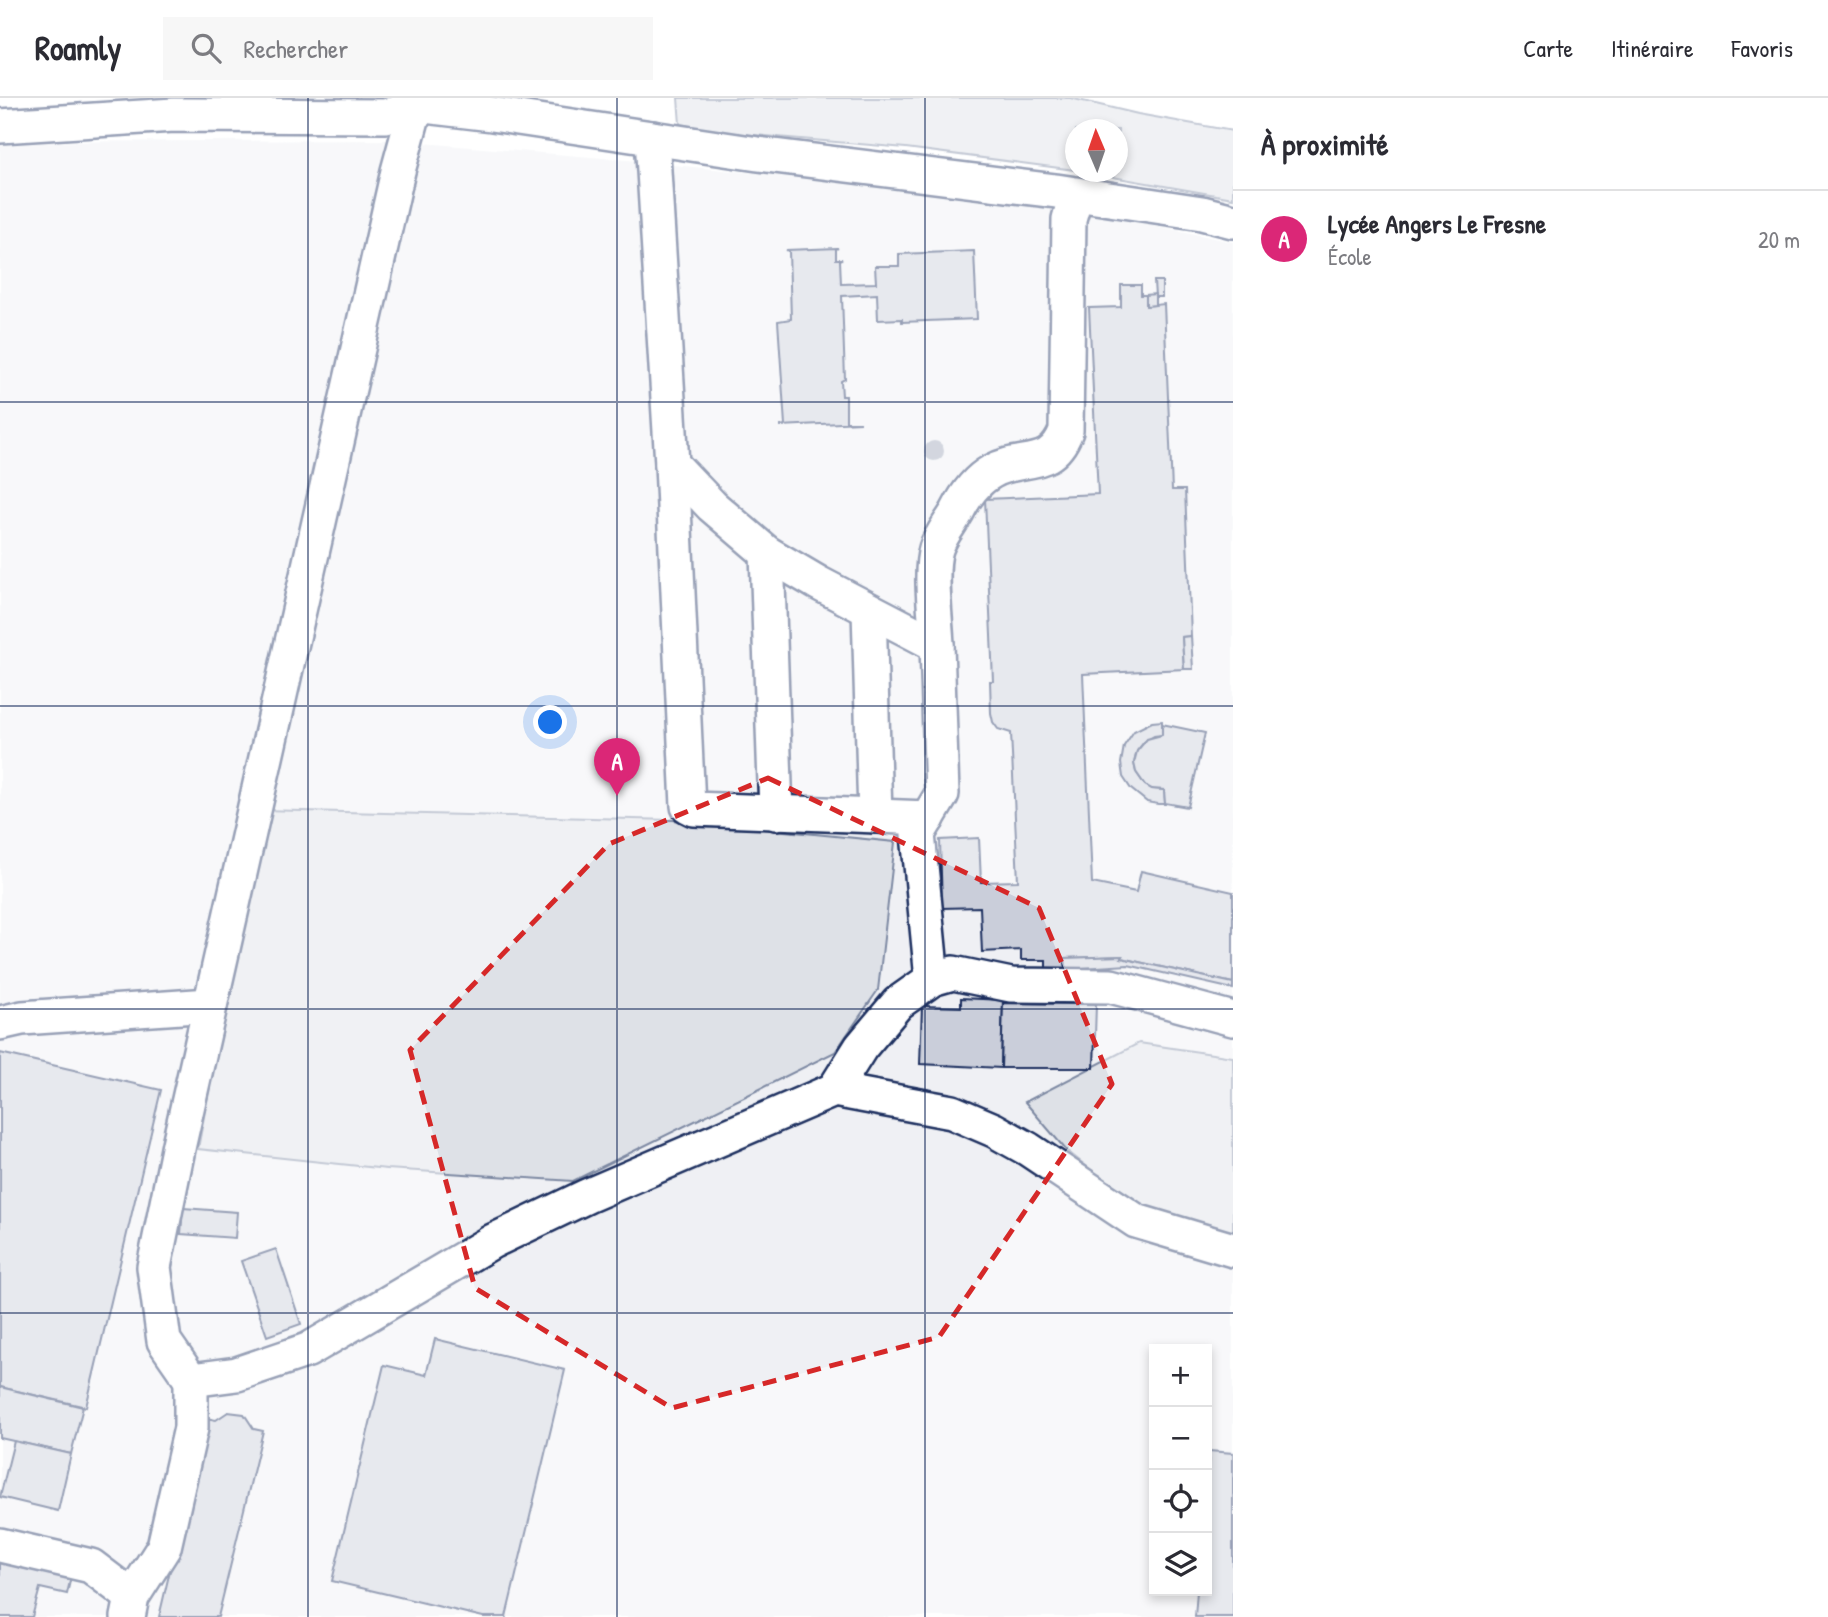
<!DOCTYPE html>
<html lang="fr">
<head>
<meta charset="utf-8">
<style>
	body { margin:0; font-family:"Patrick Hand",sans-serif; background:#f7f7f7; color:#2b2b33 }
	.controls { position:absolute; right:21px; bottom:21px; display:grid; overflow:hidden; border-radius:0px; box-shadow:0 4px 10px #0003 }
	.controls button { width:63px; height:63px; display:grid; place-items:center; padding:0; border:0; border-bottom:2px solid #e1e1e2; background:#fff; color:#2b2b33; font:35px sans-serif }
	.compass { position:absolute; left:1065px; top:21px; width:63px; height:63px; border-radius:50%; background:#fff; box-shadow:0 4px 10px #0003; rotate:358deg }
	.you { position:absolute; left:551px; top:625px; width:24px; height:24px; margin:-18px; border:5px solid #fff; border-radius:50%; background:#1a73e8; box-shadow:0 0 0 10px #1a73e833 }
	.badge { display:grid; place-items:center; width:46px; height:46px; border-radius:50%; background:#db2777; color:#fff; font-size:23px; font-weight:700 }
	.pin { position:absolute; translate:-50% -58px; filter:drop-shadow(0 2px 4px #0008) }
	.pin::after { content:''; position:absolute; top:37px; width:24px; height:21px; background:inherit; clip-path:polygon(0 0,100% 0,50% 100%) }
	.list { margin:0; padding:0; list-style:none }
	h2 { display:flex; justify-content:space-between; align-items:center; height:91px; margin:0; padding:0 28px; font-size:30px }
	h2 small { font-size:23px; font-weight:400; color:#7c7c81 }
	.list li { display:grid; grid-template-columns:46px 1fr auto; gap:21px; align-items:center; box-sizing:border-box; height:98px; padding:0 28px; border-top:2px solid #e1e1e2 }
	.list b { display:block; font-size:26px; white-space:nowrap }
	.list p { margin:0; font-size:23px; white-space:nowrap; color:#7c7c81 }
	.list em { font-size:23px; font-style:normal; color:#7c7c81 }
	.icon { flex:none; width:38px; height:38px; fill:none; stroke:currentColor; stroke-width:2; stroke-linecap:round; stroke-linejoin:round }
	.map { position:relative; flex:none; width:1233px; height:1519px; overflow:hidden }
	header { display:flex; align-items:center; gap:42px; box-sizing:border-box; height:98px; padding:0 35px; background:#fff; border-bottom:2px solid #e1e1e2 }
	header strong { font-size:33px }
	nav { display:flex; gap:38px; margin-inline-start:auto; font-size:24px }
	.search { width:490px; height:63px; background:#f7f7f7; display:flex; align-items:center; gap:18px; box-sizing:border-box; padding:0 24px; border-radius:0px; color:#7c7c81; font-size:26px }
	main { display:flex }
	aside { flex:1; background:#fff }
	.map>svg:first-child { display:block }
	.built { fill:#eff0f4; fill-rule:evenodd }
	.green { fill:#dee1e7; stroke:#7c88a2; stroke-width:2 }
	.building { fill:#caceda; stroke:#1b2f5e; stroke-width:2 }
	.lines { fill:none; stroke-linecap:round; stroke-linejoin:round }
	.minor-casing { stroke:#1b2f5e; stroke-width:38 }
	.minor { stroke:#fff; stroke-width:33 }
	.tree { fill:#9da5b9 }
	.marked { fill:none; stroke:#d62828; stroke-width:5; stroke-dasharray:14 9; stroke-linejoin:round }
	.grid { fill:none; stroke:#1b2f5e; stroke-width:2; stroke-opacity:0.55 }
</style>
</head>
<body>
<header>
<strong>Roamly</strong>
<div class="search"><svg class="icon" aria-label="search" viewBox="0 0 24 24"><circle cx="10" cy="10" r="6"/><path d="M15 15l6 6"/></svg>Rechercher</div>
<nav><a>Carte</a><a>Itinéraire</a><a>Favoris</a></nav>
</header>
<main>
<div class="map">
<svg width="1233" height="1519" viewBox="0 0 1233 1519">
	<rect width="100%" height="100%" fill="#fff"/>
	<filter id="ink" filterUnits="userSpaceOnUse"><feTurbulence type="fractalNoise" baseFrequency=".0143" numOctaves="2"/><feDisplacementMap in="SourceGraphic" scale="14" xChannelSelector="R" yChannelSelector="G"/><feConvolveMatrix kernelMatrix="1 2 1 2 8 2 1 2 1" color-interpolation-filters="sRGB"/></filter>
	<g filter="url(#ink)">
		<!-- built -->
		<path class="built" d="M 391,42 L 409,75 L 423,45 L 639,63 L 671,90 L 673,67 L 1038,103 L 1233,144 L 1233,1519 L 0,1519 L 0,44 ZM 1154,1251 L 1207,1251 L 1207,1493 L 1154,1493 Z"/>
		<!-- green -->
		<g class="green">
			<polygon points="678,0 1070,0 1138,16 1233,33 1233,100 1084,74 1118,74 1118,32 1076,32 1075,72 906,50 720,34 680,26"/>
			<polygon points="261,712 673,722 895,744 878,892 835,954 573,1083 387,1071 198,1051"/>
			<polygon points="1139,945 1233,959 1233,1140 1143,1113 1066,1052 1025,1004"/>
		</g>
		<!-- building -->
		<g class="building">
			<polygon points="838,150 836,151 836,161 842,161 840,162 841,186 876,185 875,168 899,168 899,156 974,153 977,221 902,224 902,221 878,222 877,196 842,198 845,281 841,283 842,298 846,298 846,324 861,324 780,328 785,327 778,223 791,221 789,153 786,152"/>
			<polygon points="1154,183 1162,183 1162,199 1155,199"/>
			<polygon points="1121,187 1141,187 1141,197 1146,197 1146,208 1164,206 1172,392 1185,392 1191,538 1182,539 1184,571 1083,576 1092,785 1136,794 1141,773 1233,794 1233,885 1121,860 1122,858 1065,860 1066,871 1046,871 1046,862 1021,862 1021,852 982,854 980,809 942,810 940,742 979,740 981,784 1018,783 1011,635 998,631 993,624 991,615 990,583 993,583 985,401 1098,396 1089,210 1121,209"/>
			<polygon points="1155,196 1155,207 1146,208 1146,197"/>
			<polygon points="1191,538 1193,571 1184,571 1182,539"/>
			<polygon points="1162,623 1162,637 1154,638 1144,644 1137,653 1134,665 1136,674 1145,687 1152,691 1164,692 1165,706 1158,706 1147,704 1131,691 1123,679 1121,665 1124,648 1134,633 1152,624"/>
			<polygon points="1162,626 1205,635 1188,709 1165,705 1164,692 1152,691 1145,687 1136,674 1134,665 1137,653 1147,641 1162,637"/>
			<polygon points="1122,858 1121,860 1233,885 1233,891 1128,867 1066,871 1065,860"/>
			<polygon points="961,900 1003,902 1001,970 920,966 922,908 961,909"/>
			<polygon points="1003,905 1096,906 1094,970 1001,970"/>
			<polygon points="0,955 161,992 86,1309 0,1289"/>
			<polygon points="183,1110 237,1114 235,1140 181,1136"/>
			<polygon points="276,1151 301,1226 267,1238 241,1163"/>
			<polygon points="435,1241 565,1272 506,1519 483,1519 332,1483 384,1267 426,1277"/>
			<polygon points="0,1289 83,1309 71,1356 0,1340"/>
			<polygon points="228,1314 244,1316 254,1331 263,1333 218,1519 159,1519 206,1320 216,1322"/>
			<polygon points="14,1343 71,1356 58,1413 0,1399"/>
			<polygon points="1209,1353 1233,1355 1233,1519 1195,1519 1197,1493 1207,1493 1207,1380"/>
			<polygon points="0,1456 72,1474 67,1496 40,1490 32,1519 0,1519"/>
		</g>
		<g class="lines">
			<!-- minor casing -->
			<g class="minor-casing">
				<g id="minor">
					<polyline points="416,7 398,73 179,1046 154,1169 164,1243 191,1282 237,1276 308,1252 493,1143 587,1098 834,992 952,1014 994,1032 1028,1051 1136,1123 1233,1152"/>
					<polyline points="0,28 174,17 386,18 416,7 492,16 758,56 1056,93 1202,115 1233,123"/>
					<polyline points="652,40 672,366 712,408 767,455 818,485 937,547 942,696 918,736 932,881"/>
					<polyline points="672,366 688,708 694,711 928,720"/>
					<polyline points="767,455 776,715"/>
					<polyline points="869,512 875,718"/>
					<path d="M 937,547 C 936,522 929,474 936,451 C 940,438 950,426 957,414 C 965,398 975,383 991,374 C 1022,356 1050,374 1066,333 L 1069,121 L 1076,97"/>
					<polyline points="0,925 22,920 210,907"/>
					<polyline points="834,992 861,949 898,905 932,881 953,875 1011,887 1111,888 1233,921"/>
					<polyline points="0,1447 91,1468 132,1499"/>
					<polyline points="128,1519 132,1499 164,1449 191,1330 191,1282"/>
				</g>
			</g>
			<!-- minor -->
			<use href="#minor" class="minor"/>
		</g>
		<!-- trees -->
		<circle class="tree" cx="934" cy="353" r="10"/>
	</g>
	<!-- marked area -->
	<path d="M0 0H1233V1519H0ZM 768,680 L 1039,810 L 1112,986 L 939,1239 L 672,1310 L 475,1190 L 410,952 L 609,746 Z" fill="#fff" fill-opacity=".55" fill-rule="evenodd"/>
	<path class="marked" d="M 768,680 L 1039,810 L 1112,986 L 939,1239 L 672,1310 L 475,1190 L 410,952 L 609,746 Z"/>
	<!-- grid -->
	<path class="grid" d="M 308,0 L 308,1519M 617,0 L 617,1519M 925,0 L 925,1519M 0,304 L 1233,304M 0,608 L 1233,608M 0,911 L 1233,911M 0,1215 L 1233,1215"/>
</svg>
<div class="controls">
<button>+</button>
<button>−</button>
<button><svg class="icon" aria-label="locate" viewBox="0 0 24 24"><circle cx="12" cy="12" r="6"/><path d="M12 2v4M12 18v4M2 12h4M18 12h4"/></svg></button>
<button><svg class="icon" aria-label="layers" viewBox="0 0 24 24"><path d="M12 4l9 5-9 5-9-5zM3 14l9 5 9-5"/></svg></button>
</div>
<svg class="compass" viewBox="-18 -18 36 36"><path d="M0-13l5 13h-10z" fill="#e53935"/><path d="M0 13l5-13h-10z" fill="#7c7c81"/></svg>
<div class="you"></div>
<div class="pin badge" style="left:617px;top:698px">A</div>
</div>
<aside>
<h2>À proximité<small></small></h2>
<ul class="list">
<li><span class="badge">A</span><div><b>Lycée Angers Le Fresne</b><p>École</p></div><em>20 m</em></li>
</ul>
</aside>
</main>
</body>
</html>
